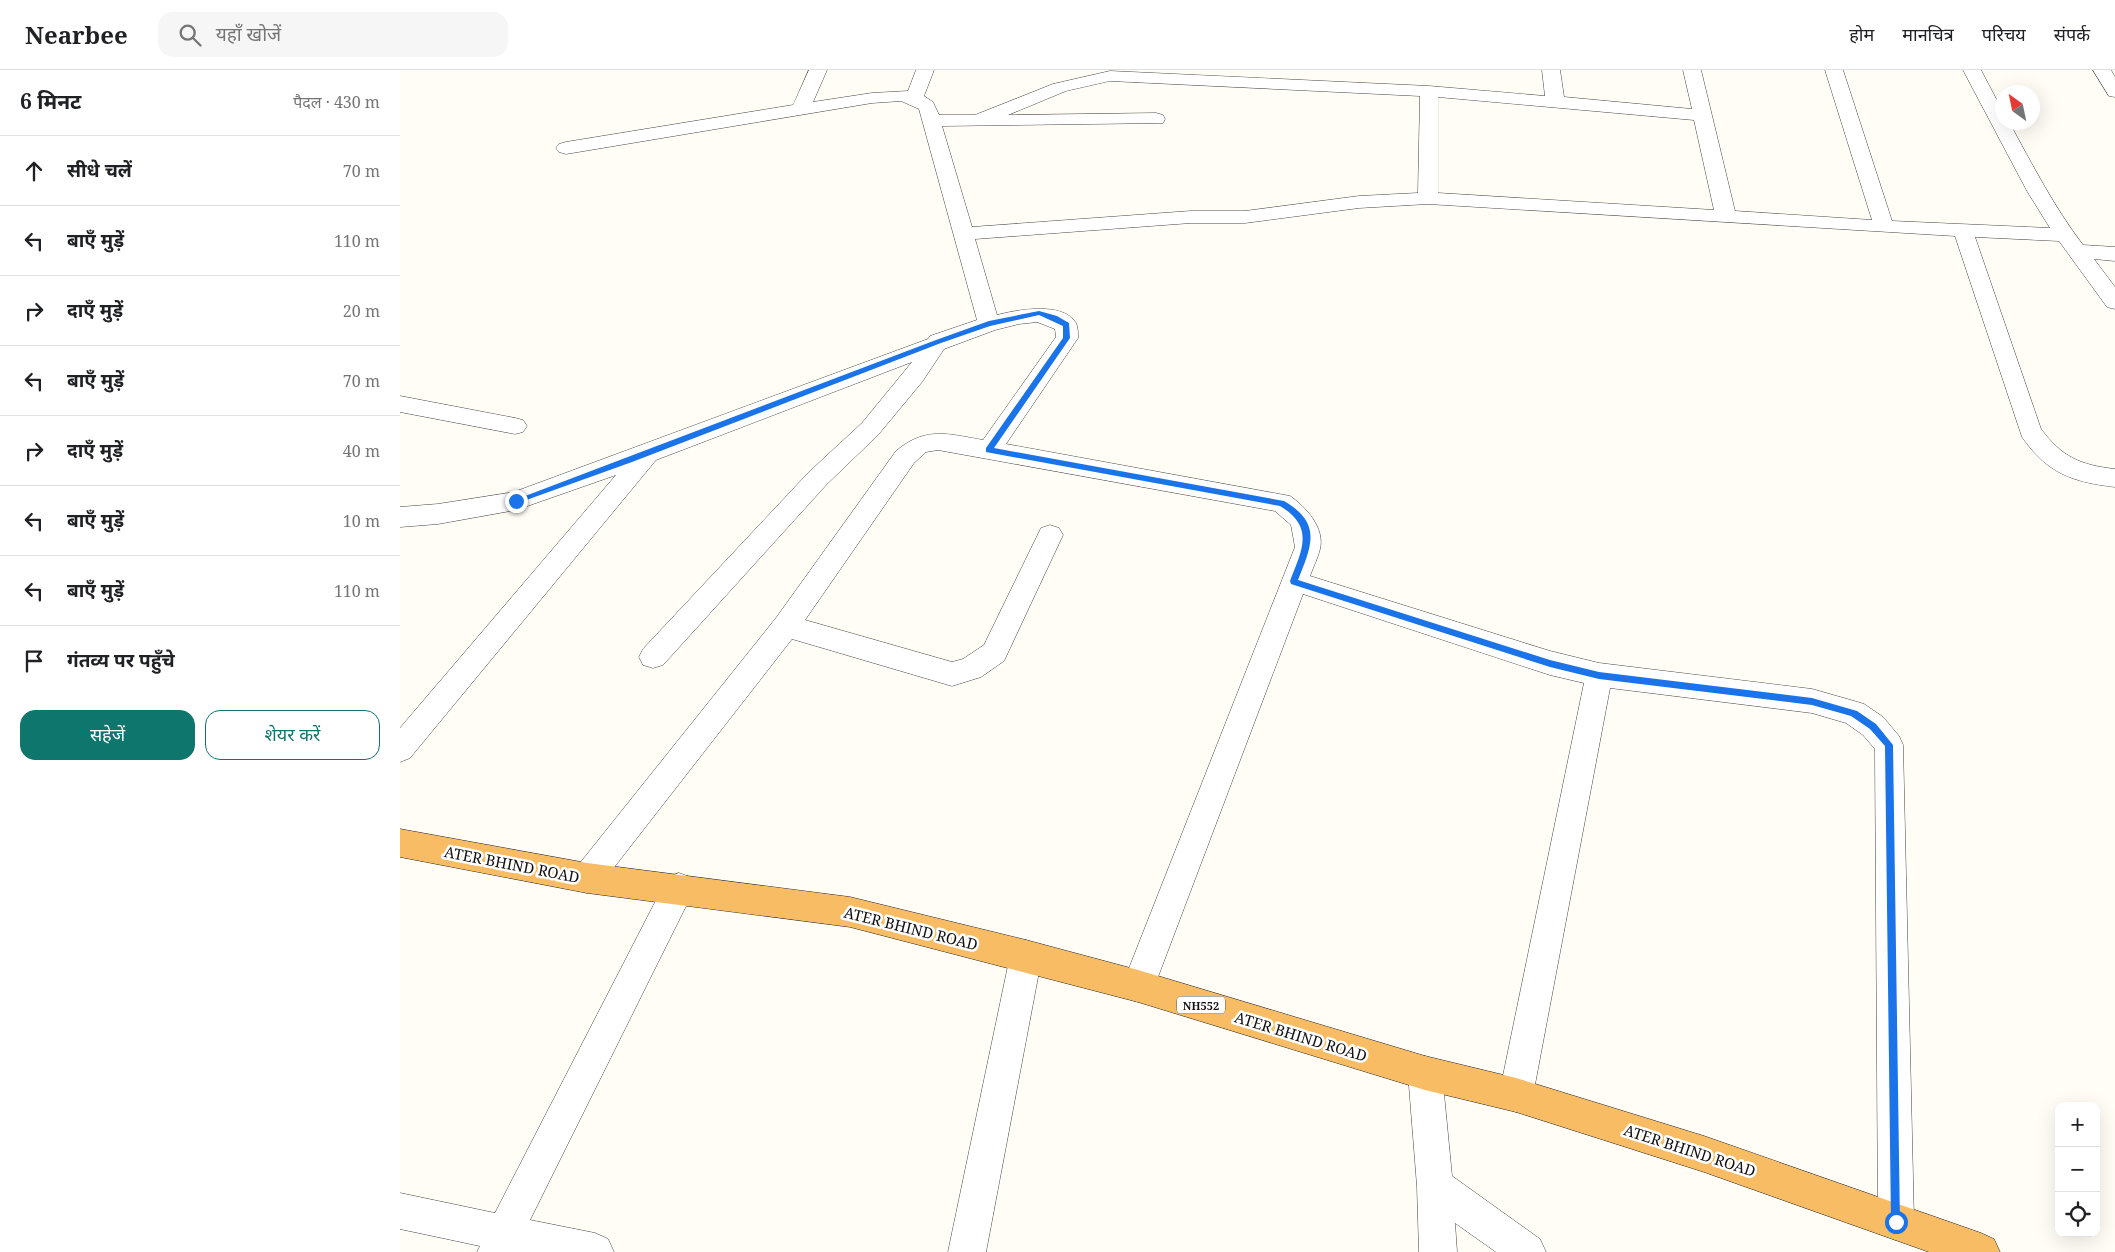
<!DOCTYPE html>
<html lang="hi">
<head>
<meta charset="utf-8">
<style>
	body { margin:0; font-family:"Noto Serif","Noto Sans Devanagari",serif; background:#f6f6f6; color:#202124 }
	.controls { position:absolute; right:15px; bottom:15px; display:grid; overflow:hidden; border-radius:10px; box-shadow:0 5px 20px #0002 }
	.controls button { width:45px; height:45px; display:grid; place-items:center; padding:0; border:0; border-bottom:1px solid #e0e0e0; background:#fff; color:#202124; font:25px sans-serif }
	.compass { position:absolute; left:1595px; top:15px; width:45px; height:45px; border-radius:50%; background:#fff; box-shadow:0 5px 20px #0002; rotate:327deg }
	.stop { position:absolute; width:15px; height:15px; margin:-11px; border:4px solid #1a73e8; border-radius:50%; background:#fff }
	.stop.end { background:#1a73e8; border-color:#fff; box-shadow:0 1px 5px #0008 }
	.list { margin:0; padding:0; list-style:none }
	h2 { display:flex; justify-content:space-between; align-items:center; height:65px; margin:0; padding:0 20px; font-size:21px }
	h2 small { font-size:16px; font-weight:400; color:#757577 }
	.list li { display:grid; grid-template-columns:32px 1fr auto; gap:15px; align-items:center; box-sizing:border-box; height:70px; padding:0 20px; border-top:1px solid #e0e0e0 }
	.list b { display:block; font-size:19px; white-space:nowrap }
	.list em { font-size:16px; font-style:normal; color:#757577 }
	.actions { display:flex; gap:10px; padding:15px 20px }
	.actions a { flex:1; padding:11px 0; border:1px solid #0f766e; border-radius:15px; text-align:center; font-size:18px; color:#0f766e }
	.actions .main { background:#0f766e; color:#fff }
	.icon { flex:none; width:28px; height:28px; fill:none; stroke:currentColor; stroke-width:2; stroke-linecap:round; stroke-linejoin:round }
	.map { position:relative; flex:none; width:1715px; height:1182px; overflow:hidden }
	header { display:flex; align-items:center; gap:30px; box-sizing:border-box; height:70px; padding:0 25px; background:#fff; border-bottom:1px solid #e0e0e0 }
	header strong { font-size:24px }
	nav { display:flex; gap:28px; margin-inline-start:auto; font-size:18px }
	.search { width:350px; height:45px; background:#f6f6f6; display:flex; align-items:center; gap:12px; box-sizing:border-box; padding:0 18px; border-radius:15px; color:#757577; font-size:19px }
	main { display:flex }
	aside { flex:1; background:#fff }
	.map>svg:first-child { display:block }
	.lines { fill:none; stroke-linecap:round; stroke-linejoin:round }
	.minor-casing { stroke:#444; stroke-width:1 }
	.trunk-casing { stroke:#222; stroke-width:1 }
	.minor { fill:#fff; fill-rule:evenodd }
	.trunk { fill:#f7bc64; fill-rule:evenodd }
	.route { fill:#1a73e8 }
	.labels { text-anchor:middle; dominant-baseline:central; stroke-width:5; stroke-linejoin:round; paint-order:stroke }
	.shield { fill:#fff; stroke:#585858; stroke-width:1 }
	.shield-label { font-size:11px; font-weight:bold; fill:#111 }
	.near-street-label { font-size:15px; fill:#111; stroke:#fff }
</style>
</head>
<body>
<header>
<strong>Nearbee</strong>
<div class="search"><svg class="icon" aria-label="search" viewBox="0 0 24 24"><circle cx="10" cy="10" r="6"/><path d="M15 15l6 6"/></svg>यहाँ खोजें</div>
<nav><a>होम</a><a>मानचित्र</a><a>परिचय</a><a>संपर्क</a></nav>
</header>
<main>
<aside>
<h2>6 मिनट<small>पैदल · 430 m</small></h2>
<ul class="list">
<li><svg class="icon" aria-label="ahead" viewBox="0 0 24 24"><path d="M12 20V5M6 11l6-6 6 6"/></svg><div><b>सीधे चलें</b></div><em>70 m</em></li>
<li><svg class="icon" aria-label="left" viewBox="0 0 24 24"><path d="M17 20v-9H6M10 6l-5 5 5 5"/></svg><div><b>बाएँ मुड़ें</b></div><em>110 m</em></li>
<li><svg class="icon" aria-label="right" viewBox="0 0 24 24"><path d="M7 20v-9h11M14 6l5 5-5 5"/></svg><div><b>दाएँ मुड़ें</b></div><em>20 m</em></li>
<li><svg class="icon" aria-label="left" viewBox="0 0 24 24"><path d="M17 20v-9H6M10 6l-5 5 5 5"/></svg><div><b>बाएँ मुड़ें</b></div><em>70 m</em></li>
<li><svg class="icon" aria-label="right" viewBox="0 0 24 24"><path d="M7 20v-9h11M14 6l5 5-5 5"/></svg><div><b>दाएँ मुड़ें</b></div><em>40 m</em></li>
<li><svg class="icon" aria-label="left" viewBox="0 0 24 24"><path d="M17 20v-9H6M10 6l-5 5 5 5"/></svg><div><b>बाएँ मुड़ें</b></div><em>10 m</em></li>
<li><svg class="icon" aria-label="left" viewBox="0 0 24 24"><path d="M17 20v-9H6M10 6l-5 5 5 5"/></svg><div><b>बाएँ मुड़ें</b></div><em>110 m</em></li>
<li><svg class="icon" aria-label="arrive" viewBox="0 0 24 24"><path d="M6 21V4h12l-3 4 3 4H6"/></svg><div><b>गंतव्य पर पहुँचे</b></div></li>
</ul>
<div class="actions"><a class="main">सहेजें</a><a>शेयर करें</a></div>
</aside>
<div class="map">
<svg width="1715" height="1182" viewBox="0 0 1715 1182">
	<rect width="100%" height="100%" fill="#fffdf5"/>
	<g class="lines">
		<!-- minor casing -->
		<g class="minor-casing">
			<g id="minor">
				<path d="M 409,0 L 427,0 L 413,32 L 472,23 L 508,21 L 516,0 L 534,0 L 524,26 L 533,32 L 539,45 L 575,45 L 653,14 L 710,1 L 1029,16 L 1145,26 L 1142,0 L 1160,0 L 1164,27 L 1292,39 L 1283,0 L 1301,0 L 1335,141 L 1472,150 L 1425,0 L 1443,0 L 1492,151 L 1650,158 L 1627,121 L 1563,0 L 1581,0 L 1602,40 L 1602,52 L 1609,52 C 1632,94 1654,137 1683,175 L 1715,177 L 1715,191 L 1694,189 L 1715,217 L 1715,239 L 1707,237 L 1659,171 L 1575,167 L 1641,359 C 1662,387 1680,395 1715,399 L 1715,417 C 1672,412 1647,403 1622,367 L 1555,166 L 1028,134 L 959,138 L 845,153 L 791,153 L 575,169 L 597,245 C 616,240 663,231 676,253 C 678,257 678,263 678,268 L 606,374 L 890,426 C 906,437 925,458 920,479 C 918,488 913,497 910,506 L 1150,581 L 1199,593 L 1412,619 L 1454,631 L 1464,634 L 1483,647 L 1499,666 L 1503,675 L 1514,1152 L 1509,1165 L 1496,1170 L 1483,1165 L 1478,1152 L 1475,679 L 1463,665 L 1446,653 L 1412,643 L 1210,618 L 1133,1025 L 1128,1037 L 1116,1042 L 1104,1037 L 1099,1025 L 1184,613 L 1150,605 L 903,524 L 750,928 L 738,932 L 726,928 L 722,916 L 895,477 L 891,455 L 875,441 L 538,380 L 526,382 L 514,393 L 405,550 L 552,592 L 563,589 L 584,575 L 641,458 L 650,455 L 659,458 L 663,465 L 604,591 L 581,607 L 552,616 L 392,569 L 198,818 L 187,823 L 176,818 L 171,808 L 176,798 L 376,548 L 496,381 C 526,356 548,364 583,370 L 656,267 L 655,259 L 637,252 L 619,254 L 595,260 L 544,279 L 522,312 L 478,365 L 427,414 L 263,595 L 253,598 L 243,595 L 239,587 L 243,579 L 409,402 L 462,353 L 512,292 L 256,390 L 10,688 L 0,692 L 0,658 L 216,405 L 116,440 L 38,454 L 0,457 L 0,437 L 38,434 L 114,422 L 528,269 L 530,266 L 577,250 L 519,39 L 501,31 L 472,33 L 166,84 L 159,82 L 156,78 L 159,74 L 166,72 L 393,35 ZM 710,11 L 1020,26 L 1018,123 L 959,126 L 845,141 L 791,141 L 572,157 L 542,56 L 763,53 L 765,49 L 763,45 L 756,43 L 608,45 L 666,21 ZM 1038,27 L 1294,50 L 1314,140 L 1038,123 Z"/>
				<polygon points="1693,0 1711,0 1715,7 1715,27 1709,26"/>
				<polygon points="0,326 115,348 123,350 127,356 123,362 115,364 0,342"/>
				<polygon points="279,803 290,807 295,818 130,1150 195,1163 208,1169 214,1182 77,1182 80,1176 0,1159 0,1123 95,1143 268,807"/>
				<polygon points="626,870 637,875 642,886 586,1182 548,1182 610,886 615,875"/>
				<polygon points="1025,986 1037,991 1042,1003 1052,1106 1140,1169 1146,1182 1096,1182 1055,1153 1057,1182 1019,1182 1017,1116 1008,1003 1013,991"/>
			</g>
		</g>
		<!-- trunk casing -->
		<g class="trunk-casing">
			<polygon id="trunk" points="0,759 187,793 450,827 626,870 738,900 1025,986 1116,1008 1304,1066 1581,1163 1594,1169 1600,1182 1529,1182 1304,1102 1116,1042 1025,1020 738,932 450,857 187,823 0,787"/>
		</g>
		<!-- minor -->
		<use href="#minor" class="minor"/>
		<!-- trunk -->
		<use href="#trunk" class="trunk"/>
	</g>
	<!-- route -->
	<path class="route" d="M 639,241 L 657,246 L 669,253 L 670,268 L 594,378 L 884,431 C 922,453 912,475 898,510 L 1150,590 L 1199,602 L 1412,628 L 1457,641 L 1476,654 L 1493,675 L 1500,1155 L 1493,1155 L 1491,1152 L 1485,676 L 1470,659 L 1451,646 L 1412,635 L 1199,609 L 1150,597 L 891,514 L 890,511 C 902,480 915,457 880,436 L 586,382 L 586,378 L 663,268 L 663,256 L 639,245 L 590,256 L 541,273 L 232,392 L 118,433 L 112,431 L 536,270 L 589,251 Z"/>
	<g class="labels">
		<!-- shield labels -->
		<rect class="shield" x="777" y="926.5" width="48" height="17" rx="4"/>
		<g class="shield-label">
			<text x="801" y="935">NH552</text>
		</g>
		<!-- near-street labels -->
		<g class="near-street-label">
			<text transform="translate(112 794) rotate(11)">ATER BHIND ROAD</text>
			<text transform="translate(511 858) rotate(14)">ATER BHIND ROAD</text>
			<text transform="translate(901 966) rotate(17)">ATER BHIND ROAD</text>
			<text transform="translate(1290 1080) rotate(18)">ATER BHIND ROAD</text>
		</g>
	</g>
</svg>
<div class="controls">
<button>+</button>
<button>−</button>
<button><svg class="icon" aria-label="locate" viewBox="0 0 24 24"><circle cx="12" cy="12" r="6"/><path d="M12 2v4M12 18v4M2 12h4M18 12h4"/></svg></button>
</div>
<svg class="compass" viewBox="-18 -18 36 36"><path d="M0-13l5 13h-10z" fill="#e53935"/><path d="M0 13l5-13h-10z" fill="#757577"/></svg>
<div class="stop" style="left:1496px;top:1152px"></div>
<div class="stop end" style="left:116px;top:431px"></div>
</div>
</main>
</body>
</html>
